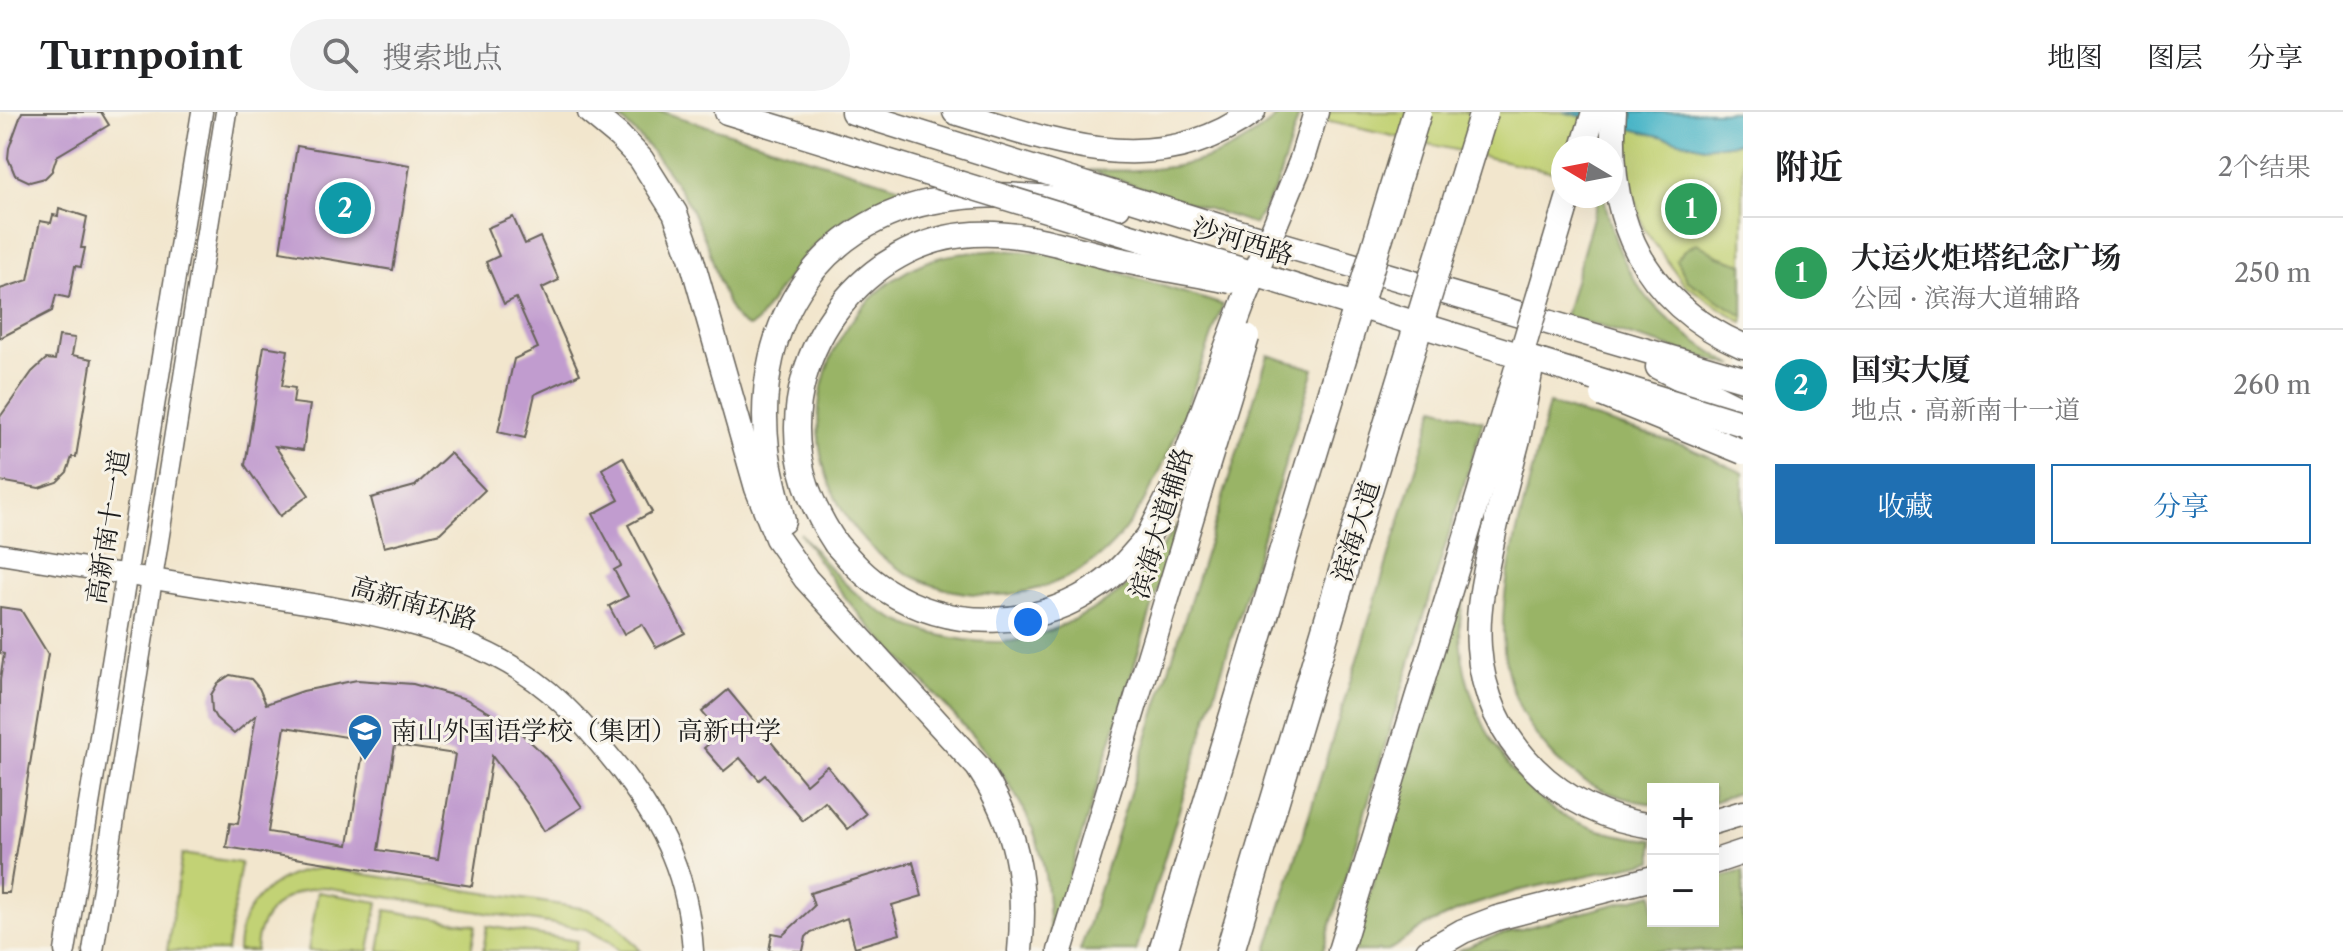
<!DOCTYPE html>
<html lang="zh">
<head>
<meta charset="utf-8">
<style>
	body { margin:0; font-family:"Libre Caslon Text","Noto Serif SC",serif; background:#f2f2f2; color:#202124 }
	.controls { position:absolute; right:24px; bottom:24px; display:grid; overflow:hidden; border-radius:0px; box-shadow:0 8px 32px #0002 }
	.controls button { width:72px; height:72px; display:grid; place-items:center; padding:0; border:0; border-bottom:2px solid #e0e0e0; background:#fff; color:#202124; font:40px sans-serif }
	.compass { position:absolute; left:1551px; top:24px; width:72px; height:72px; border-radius:50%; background:#fff; box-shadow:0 8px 32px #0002; rotate:280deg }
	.you { position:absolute; left:1028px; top:510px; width:28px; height:28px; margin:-20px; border:6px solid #fff; border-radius:50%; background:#1a73e8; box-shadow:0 0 0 12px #1a73e833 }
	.badge { display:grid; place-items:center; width:52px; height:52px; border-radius:50%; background:#1f6fb2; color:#fff; font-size:26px; font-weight:700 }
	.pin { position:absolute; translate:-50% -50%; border:4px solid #fff; box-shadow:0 2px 8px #0006 }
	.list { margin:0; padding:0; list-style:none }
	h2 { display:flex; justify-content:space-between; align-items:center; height:104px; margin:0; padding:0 32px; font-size:34px }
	h2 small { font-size:26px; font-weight:400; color:#757577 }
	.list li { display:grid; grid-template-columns:52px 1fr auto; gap:24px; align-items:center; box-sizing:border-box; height:112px; padding:0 32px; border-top:2px solid #e0e0e0 }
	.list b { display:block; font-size:30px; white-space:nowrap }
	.list p { margin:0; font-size:26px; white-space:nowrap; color:#757577 }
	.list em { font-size:26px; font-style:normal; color:#757577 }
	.actions { display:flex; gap:16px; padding:24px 32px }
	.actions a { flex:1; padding:18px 0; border:2px solid #1f6fb2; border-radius:0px; text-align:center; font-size:28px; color:#1f6fb2 }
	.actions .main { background:#1f6fb2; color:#fff }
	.icon { flex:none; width:44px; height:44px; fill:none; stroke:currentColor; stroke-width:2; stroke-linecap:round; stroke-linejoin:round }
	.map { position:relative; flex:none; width:1743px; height:839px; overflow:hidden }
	header { display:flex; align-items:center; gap:48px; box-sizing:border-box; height:112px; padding:0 40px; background:#fff; border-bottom:2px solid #e0e0e0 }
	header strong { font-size:38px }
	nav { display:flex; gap:44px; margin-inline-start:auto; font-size:28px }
	.search { width:560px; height:72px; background:#f2f2f2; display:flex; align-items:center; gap:20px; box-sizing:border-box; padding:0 28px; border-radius:44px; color:#757577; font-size:30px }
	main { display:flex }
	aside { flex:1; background:#fff }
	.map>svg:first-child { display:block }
	.green { fill:#c2d274; stroke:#6f7748; stroke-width:2 }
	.forest { fill:#99b466; stroke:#5a6841; stroke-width:2 }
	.water { fill:#4bb6c8; stroke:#346972; stroke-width:2 }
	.building { fill:#c19ccf; fill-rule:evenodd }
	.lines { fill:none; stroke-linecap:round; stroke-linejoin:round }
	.minor-casing { stroke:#67635a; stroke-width:23 }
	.major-casing { stroke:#67635a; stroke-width:27 }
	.highway-casing { stroke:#67635a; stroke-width:31 }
	.minor { stroke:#fff; stroke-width:20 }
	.major { stroke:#fff; stroke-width:24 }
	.highway { stroke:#fff; stroke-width:28 }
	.major-bridge-casing { stroke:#67635a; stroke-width:27; stroke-linecap:butt }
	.highway-bridge-casing { stroke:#67635a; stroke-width:31; stroke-linecap:butt }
	.major-bridge { stroke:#fff; stroke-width:24 }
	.highway-bridge { stroke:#fff; stroke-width:28 }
	.labels { text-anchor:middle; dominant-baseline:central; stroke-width:6; stroke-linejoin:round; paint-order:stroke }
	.street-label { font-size:26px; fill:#1c1c1c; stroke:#f7f3e8 }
	.poi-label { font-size:26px; fill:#1c1c1c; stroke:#f7f3e8; text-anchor:start }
</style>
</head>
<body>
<header>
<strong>Turnpoint</strong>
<div class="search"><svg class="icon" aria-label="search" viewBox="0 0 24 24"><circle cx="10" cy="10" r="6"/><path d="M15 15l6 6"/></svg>搜索地点</div>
<nav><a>地图</a><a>图层</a><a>分享</a></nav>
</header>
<main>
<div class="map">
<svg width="1743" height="839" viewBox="0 0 1743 839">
	<rect width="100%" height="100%" fill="#f7f3e8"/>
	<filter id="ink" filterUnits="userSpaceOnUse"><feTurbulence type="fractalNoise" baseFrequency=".0125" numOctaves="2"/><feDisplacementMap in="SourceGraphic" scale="16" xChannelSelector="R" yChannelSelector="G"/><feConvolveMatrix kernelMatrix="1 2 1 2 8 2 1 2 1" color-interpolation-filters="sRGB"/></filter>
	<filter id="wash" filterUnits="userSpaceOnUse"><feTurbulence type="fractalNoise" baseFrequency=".006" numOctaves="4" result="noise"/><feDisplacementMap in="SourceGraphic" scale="32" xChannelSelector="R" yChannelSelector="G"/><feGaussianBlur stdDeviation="1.8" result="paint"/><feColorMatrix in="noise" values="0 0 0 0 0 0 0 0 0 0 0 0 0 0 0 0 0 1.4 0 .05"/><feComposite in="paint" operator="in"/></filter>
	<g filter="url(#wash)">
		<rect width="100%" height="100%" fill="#f2e6cd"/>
		<!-- green -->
		<g class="green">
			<polygon points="1285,0 1640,0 1635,17 1704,35 1743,30 1743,211 1684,172 1644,117 1632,78 1611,73 1611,36 1563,36 1563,62"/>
			<polygon points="182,742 241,751 227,839 167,839"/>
			<path d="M 325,756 L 587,797 L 616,811 L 641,839 L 619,839 L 610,830 L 586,817 L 324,775 C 288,777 257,800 256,839 L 238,839 C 239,789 278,759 325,756 Z"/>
			<polygon points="318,780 378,790 369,839 308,839"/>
			<polygon points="386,798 476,813 471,839 379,839"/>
			<polygon points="487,814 577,829 575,839 483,839"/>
		</g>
		<!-- forest -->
		<g class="forest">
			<path d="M 613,0 L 663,0 L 916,80 C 894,86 871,91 851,103 C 809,128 783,173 756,211 L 749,215 C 726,209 716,156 708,135 C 688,82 656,37 613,0 Z"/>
			<path d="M 1282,0 L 1300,0 L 1276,75 L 1255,112 L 1088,58 C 1164,61 1224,55 1282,0 Z"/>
			<path d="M 1599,84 L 1604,84 C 1621,174 1659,208 1734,254 L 1565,204 Z"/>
			<polygon points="1697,131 1718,144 1743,152 1743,204 1688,169 1676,148 1685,138"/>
			<path d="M 1000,138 L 1041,141 L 1086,150 L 1223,193 C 1195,267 1169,365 1119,425 C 1090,460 1042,482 996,483 C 849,486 765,320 856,203 C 875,180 900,160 928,149 C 951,141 975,140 1000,138 Z"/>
			<polygon points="1268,243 1314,257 1136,839 1080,839"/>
			<path d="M 1549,292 L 1686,334 L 1743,361 L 1743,679 L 1713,690 L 1713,677 L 1653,677 L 1653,692 C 1612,686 1574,669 1547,637 C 1484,564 1501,484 1522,399 C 1531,363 1540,327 1549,292 Z"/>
			<polygon points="1435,295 1483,309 1323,839 1267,839"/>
			<path d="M 1178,411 L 1050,827 C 1048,796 1048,766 1039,736 C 1017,654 921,571 865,509 C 840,481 820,452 800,421 C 821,446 841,471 868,491 C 905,518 956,531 1001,530 C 1044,529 1113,491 1142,460 C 1156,446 1167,428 1178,411 Z"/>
			<path d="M 1469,461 C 1466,478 1460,497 1460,515 C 1459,588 1510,686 1582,712 C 1604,721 1629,726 1653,728 L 1653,749 L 1517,779 L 1470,794 L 1425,814 L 1388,839 L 1352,839 Z"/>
			<polygon points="1743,759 1743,839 1457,839 1495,824 1653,782 1653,809 1713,809 1713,767"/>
		</g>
		<!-- water -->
		<polygon class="water" points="1563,0 1743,0 1743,30 1704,35"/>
		<g id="blocks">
			<!-- building -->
			<g class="building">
				<polygon points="22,0 101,0 109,13 57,44 52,59 45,66 30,70 15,63 8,46 9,36"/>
				<polygon points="297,34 410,53 393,158 280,139"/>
				<polygon points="59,96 87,105 81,136 85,136 81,155 75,154 69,186 56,183 52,199 0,226 0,177 28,168 40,109 51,111 53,103 58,104"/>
				<polygon points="513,105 525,132 540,125 559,168 542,176 580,262 535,282 525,326 498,320 514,247 538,236 516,186 504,192 486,150 499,144 487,116"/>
				<polygon points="59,224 75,226 72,243 92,247 76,345 72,345 67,360 57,370 39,376 0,369 0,305 32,260 46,247 55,248"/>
				<polygon points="264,234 288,238 282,274 295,276 293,291 310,293 303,338 275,334 309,383 280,404 245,353"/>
				<polygon points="450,341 485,378 440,421 384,435 371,386 415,374"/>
				<polygon points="623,345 652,400 628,413 685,521 656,536 642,512 624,522 609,494 628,484 614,458 621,454 593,402 619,388 602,357"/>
				<polygon points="0,495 21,498 48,542 9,781 0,781 0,568 4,542 0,541"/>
				<path d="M 230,563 L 251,567 L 259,576 L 266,592 L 303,579 L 357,568 L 413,572 L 466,587 L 514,615 L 535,634 L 554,654 L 582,695 L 544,719 L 530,695 L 492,644 L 472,774 L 226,735 L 230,711 L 238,712 L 256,603 L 234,622 L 216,606 L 212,599 L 211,583 L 218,571 ZM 285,615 L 365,628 L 348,733 L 268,720 ZM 395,633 L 455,642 L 438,747 L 378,738 Z"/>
				<polygon points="728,578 806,672 827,654 866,702 848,717 825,690 803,709 765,663 759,668 740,646 724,659 704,636 720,622 702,600"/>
				<polygon points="913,750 922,784 892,793 900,822 855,835 847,806 811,820 806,825 803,839 769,839 772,821 783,823 814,794 810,781"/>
			</g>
		</g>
	</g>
	<g filter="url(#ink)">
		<use href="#blocks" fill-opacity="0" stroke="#67635a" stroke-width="2"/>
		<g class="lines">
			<!-- minor casing -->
			<g class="minor-casing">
				<g id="minor">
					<path d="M 0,442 C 80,455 159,468 239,481 C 336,496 437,506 522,560 C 562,585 591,621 620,657 C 665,717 688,764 693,839"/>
					<polyline points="65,839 202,0"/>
					<polyline points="93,839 226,0"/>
				</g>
			</g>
			<!-- major casing -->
			<g class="major-casing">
				<g id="major">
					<path d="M 590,0 L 619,24 L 641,47 L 675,101 L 691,145 L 757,376 L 777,426 L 806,467 L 978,655 C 1017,714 1027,768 1020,839"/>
					<polyline points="727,0 750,7"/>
					<polyline points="853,0 1218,114 1743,267"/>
					<path d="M 955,0 C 1056,31 1157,70 1253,0"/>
					<path d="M 1614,0 C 1606,105 1642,190 1743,234"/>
					<polyline points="1583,36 1594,0"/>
					<polyline points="1301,50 1316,0"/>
					<polyline points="1658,255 1743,298"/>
					<path d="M 1497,407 C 1488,449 1476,492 1479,535 C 1485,630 1561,703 1653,714"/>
					<path d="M 783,409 C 777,385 770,361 767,337 C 752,209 822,100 955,86 C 1010,79 1063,87 1118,95"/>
					<path d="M 836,432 C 851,449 866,466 886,478 C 951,520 1037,517 1100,473 C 1119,460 1133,442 1148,425"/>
					<polyline points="1713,710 1743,701"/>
					<polyline points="1713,750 1743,740"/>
					<polyline points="1060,839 1198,384"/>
					<polyline points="1340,839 1454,465"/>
					<polyline points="1428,839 1463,819 1497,806 1653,766"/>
				</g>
			</g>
			<!-- highway casing -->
			<g class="highway-casing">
				<g id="highway">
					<polyline points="1163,839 1291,414"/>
					<polyline points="1230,839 1351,433"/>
				</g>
			</g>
			<!-- minor -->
			<use href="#minor" class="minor"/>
			<!-- major -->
			<use href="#major" class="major"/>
			<!-- highway -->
			<use href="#highway" class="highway"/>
			<!-- major-bridge casing -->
			<g class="major-bridge-casing">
				<g id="major-bridge">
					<polyline points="750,7 1743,312"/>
					<polyline points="1603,283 1743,340"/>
					<polyline points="1198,384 1247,225"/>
					<polyline points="1497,407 1518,327 1532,250"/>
					<polyline points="1148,425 1177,368 1245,186 1301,50"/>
					<path d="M 836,432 C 818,405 804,377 799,343 C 783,237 865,128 974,122 C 1022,119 1066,135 1112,146 C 1151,155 1191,161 1231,169"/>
					<polyline points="1454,465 1569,84"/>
				</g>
			</g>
			<!-- highway-bridge casing -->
			<g class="highway-bridge-casing">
				<g id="highway-bridge">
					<polyline points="1291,414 1417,0"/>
					<polyline points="1351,433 1484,0"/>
				</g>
			</g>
			<!-- major-bridge -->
			<use href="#major-bridge" class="major-bridge"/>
			<!-- highway-bridge -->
			<use href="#highway-bridge" class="highway-bridge"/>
		</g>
	</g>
	<!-- icons -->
	<defs>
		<g id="school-pin" transform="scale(1.8)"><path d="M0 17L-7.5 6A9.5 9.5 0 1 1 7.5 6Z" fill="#1f6fb2" stroke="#f7f3e8"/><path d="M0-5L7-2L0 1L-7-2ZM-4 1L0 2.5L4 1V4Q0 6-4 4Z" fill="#fff"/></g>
	</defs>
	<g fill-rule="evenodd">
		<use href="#school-pin" x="365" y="619"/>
	</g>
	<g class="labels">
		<!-- street labels -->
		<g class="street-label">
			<text transform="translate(1243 129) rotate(17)">沙河西路</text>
			<text transform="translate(1161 411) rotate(-73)">滨海大道辅路</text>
			<text transform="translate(108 415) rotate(-81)">高新南十一道</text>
			<text transform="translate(1356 419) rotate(-73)">滨海大道</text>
			<text transform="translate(414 491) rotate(16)">高新南环路</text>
		</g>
		<!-- poi labels -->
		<g class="poi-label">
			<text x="391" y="619">南山外国语学校（集团）高新中学</text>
		</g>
	</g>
</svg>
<div class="controls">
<button>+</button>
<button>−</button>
</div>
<svg class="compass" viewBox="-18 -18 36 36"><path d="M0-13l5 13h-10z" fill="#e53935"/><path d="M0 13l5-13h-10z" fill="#757577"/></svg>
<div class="you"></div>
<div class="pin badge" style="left:1691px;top:97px;background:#2e9e5b">1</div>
<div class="pin badge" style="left:345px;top:96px;background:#0f9aa8">2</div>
</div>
<aside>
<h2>附近<small>2个结果</small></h2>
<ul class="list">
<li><span class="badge" style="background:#2e9e5b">1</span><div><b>大运火炬塔纪念广场</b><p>公园 · 滨海大道辅路</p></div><em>250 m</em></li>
<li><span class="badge" style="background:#0f9aa8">2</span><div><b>国实大厦</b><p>地点 · 高新南十一道</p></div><em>260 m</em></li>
</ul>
<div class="actions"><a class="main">收藏</a><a>分享</a></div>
</aside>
</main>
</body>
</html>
